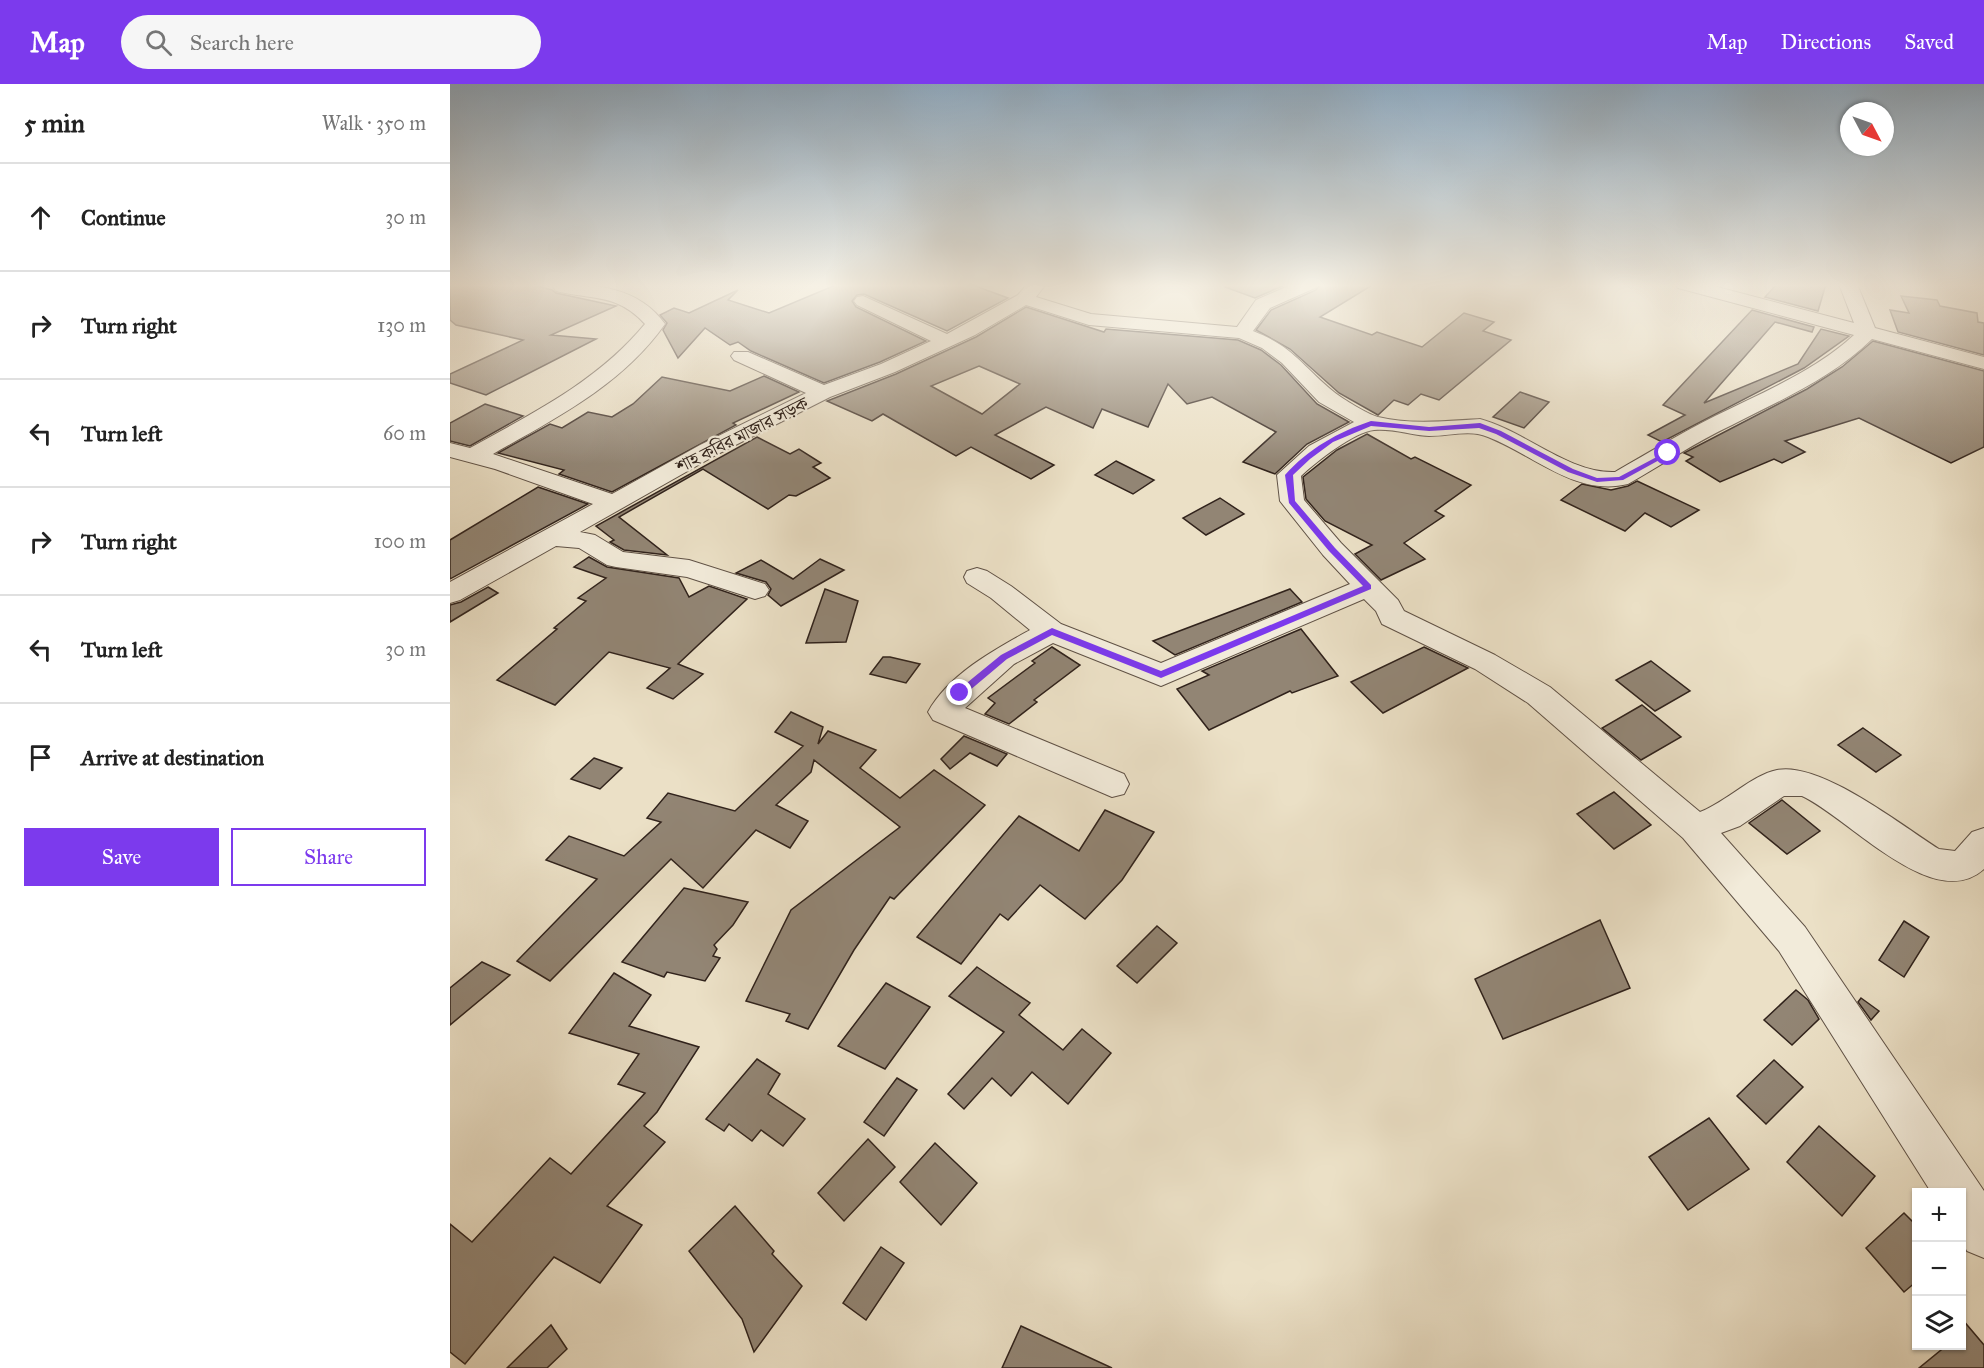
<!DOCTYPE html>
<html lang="en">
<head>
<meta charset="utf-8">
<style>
	body { margin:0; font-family:"IM FELL Great Primer","Noto Serif Bengali",serif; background:#f6f6f6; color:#222 }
	.controls { position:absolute; right:18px; bottom:18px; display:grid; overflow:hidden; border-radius:0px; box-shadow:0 2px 4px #0004 }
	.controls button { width:54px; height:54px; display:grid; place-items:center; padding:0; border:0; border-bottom:2px solid #e0e0e0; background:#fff; color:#222; font:30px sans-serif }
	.compass { position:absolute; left:1390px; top:18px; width:54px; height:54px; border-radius:50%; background:#fff; box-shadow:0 2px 4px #0004; rotate:131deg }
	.stop { position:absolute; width:18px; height:18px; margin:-14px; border:4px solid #7c3aed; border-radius:50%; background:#fff }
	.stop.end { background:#7c3aed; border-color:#fff; box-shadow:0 2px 6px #0008 }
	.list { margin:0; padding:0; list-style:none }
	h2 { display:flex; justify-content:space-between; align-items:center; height:78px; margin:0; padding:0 24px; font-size:26px }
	h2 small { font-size:20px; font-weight:400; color:#767676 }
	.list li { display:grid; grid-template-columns:39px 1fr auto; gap:18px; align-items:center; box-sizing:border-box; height:108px; padding:0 24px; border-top:2px solid #e0e0e0 }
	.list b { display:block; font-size:22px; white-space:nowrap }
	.list em { font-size:20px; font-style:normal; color:#767676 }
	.actions { display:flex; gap:12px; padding:18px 24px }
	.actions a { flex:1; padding:14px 0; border:2px solid #7c3aed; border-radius:0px; text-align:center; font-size:21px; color:#7c3aed }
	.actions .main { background:#7c3aed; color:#fff }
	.icon { flex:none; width:33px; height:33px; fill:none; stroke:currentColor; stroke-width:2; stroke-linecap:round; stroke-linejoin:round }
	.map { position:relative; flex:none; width:1534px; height:1284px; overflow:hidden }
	header { display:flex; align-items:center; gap:36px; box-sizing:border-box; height:84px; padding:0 30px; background:#7c3aed; color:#fff }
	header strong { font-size:28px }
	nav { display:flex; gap:33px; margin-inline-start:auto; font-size:21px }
	.search { width:420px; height:54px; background:#f6f6f6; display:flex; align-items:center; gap:15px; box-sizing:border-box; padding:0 21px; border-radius:33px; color:#767676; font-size:22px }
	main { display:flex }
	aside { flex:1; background:#fff }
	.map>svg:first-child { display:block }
	.building { fill:#928574; stroke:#31231c; stroke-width:1.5; fill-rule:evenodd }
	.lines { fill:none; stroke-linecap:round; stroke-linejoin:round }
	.minor-casing { stroke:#605246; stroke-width:2 }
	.minor { fill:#f2ebda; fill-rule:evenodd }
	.route { fill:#7c3aed }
	.labels { text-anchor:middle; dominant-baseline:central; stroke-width:4.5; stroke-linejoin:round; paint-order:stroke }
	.far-street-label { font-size:18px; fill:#31231c; stroke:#f2ebda }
</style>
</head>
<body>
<header>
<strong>Map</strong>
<div class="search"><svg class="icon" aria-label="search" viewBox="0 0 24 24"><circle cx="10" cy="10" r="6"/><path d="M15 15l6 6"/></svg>Search here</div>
<nav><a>Map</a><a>Directions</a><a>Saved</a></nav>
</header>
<main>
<aside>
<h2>5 min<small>Walk · 350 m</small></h2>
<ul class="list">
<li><svg class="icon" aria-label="ahead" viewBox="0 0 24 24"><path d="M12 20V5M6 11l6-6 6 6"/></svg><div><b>Continue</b></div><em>30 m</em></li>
<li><svg class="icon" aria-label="right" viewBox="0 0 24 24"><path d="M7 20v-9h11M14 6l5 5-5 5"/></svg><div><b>Turn right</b></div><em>130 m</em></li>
<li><svg class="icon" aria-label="left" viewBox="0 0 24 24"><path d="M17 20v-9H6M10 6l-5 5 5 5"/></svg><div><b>Turn left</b></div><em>60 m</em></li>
<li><svg class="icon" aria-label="right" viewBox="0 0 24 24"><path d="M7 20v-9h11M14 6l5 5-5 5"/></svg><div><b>Turn right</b></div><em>100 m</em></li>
<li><svg class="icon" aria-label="left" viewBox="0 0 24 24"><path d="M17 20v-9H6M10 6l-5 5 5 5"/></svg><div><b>Turn left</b></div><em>30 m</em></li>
<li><svg class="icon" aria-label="arrive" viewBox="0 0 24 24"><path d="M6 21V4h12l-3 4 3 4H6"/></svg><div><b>Arrive at destination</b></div></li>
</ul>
<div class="actions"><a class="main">Save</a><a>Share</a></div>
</aside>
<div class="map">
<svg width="1534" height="1284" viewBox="0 0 1534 1284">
	<rect width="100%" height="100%" fill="#ebe0c6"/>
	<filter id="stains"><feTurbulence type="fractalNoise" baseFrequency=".00333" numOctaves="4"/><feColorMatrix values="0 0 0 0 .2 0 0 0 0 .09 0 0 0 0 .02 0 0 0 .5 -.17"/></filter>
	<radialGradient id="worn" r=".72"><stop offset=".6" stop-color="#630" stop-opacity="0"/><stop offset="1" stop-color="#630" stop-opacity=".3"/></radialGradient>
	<!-- building -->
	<g class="building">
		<polygon points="0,200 81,200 102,206 106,209 166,222 101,251 146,255 36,311 0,299 0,290 73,256 6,241 0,236"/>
		<polygon points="388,200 520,200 558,214 497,247 414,210 407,211 402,217 406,223 476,257 430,278 374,299 301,267 288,258 280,261 255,244 228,274 213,246 217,239 210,231 224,224 239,229 288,206 278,216 319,229"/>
		<polygon points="775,200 837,200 805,214 775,203"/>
		<polygon points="870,200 924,200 870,233 922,251 927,248 972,263 1014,229 1044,238 1033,247 1061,256 989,316 971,310 958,321 944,316 928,331 889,309 840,265 806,246 821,226 866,206"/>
		<polygon points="1327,200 1376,200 1368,227 1315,213"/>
		<polygon points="1451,212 1487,216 1490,222 1527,229 1528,238 1534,239 1534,271 1448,248 1440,226 1459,229"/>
		<path d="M 576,223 L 654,248 L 656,245 L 788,256 L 811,266 L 831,281 L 867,320 L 899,338 L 857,360 L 825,390 L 793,378 L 826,348 L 762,313 L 737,320 L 718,300 L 698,343 L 652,325 L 643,344 L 596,323 L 545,351 L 604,381 L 581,395 L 521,363 L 506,372 L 433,330 L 422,337 L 377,317 L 446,290 L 526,253 ZM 529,282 L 570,300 L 532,330 L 481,302 Z"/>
		<polygon points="1302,226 1364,243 1362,248 1325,238 1254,319 1348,280 1371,245 1399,252 1354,284 1212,358 1198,351 1235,331 1213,321"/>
		<polygon points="1423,257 1534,287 1534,363 1501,379 1409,334 1335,357 1355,368 1332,379 1324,375 1270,398 1236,377 1243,373 1234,369 1357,305 1392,283"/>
		<polygon points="314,292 349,308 283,339 286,341 162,408 109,390 114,386 48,369 100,340 112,344 138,328 162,333 183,320 212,293 280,307"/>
		<polygon points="1070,308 1099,318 1074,344 1043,333"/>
		<polygon points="35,320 73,332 20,362 0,357 0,339"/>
		<polygon points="917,350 961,375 965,373 1021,401 985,427 994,432 954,459 975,475 931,496 905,470 922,461 875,437 856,415 853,393 887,366"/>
		<polygon points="307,353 340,370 349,365 371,379 363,383 380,394 346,412 339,411 318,425 253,385 169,433 217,471 174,466 160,458 164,456 146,442"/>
		<polygon points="666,377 704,396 683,410 645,391"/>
		<polygon points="1187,397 1249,426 1221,443 1195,429 1175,447 1111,416 1132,400 1161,406 1178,402"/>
		<polygon points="88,403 138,420 0,495 0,456"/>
		<polygon points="770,414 794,430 756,451 733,434"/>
		<polygon points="139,473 157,483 229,494 239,513 259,502 297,515 228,580 253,590 223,615 197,604 220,584 159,568 105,621 47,596 107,545 104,544 136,517 128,514 156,494 124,483"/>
		<polygon points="370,475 394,486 331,522 318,511 321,505 316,498 286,489 311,476 343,495"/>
		<polygon points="38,503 48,509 0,538 0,521 11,518"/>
		<polygon points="375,505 408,517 396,558 356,559"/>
		<polygon points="840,505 852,518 725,571 703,557"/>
		<polygon points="851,545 888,592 842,609 840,607 759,646 727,605 759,591 752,587"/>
		<polygon points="602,563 630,581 584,616 587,618 559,640 535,630 545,619 538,614 585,579 582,577"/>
		<polygon points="974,563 1018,584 933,629 901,598"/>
		<polygon points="433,573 440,573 470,580 456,599 420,590"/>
		<polygon points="1201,577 1240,607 1205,627 1166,596"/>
		<polygon points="1192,621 1231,653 1191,676 1152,644"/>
		<polygon points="341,628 373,643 368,660 378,647 426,666 410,684 450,714 484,686 535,721 444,815 440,813 404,866 358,945 336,937 340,930 296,917 341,826 450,743 364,676 361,688 326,721 358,737 340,764 306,746 253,804 221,775 100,897 67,877 147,795 96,776 119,752 174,772 211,738 197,734 218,709 285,727 353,662 325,648"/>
		<polygon points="1413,644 1451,671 1426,688 1388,661"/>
		<polygon points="514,652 557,670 547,682 520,669 500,685 491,675"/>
		<polygon points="144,674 172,684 150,705 121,695"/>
		<polygon points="1164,708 1201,741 1164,765 1127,730"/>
		<polygon points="1332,716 1370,747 1337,770 1299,739"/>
		<polygon points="655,726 704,748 672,796 635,835 590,801 558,836 550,830 511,880 467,853 569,732 629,767"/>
		<polygon points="234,804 298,818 283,841 264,861 267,865 263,872 270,874 255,897 217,888 214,893 172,878"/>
		<polygon points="1150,836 1180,904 1053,955 1025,895"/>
		<polygon points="1454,837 1479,853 1454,893 1429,876"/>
		<polygon points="707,842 727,859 687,899 667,882"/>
		<polygon points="32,878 60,891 0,941 0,904"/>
		<polygon points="527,883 580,919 569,931 613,966 632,945 661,969 618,1020 582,988 561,1012 542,994 514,1025 498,1010 554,948 499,912"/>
		<polygon points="164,889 201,911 179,942 249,963 207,1028 194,1042 215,1058 157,1122 192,1141 150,1199 104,1173 15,1280 0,1268 0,1140 22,1158 100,1074 121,1090 195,1009 168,1000 189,970 119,949"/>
		<polygon points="436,899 480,923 435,985 388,962"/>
		<polygon points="1346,906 1358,916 1369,935 1342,961 1314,936"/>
		<polygon points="1411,914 1429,927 1421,936 1408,918"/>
		<polygon points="307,975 330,990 318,1010 355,1035 333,1062 311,1046 302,1057 279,1040 274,1047 256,1035"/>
		<polygon points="1324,976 1353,1003 1316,1040 1287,1012"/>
		<polygon points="447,994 467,1006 434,1052 414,1038"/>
		<polygon points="1259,1034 1299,1085 1238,1126 1199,1073"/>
		<polygon points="1369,1042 1425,1092 1392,1132 1337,1078"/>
		<polygon points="418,1055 445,1083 394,1137 368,1109"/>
		<polygon points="485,1059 527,1099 491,1141 450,1098"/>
		<polygon points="285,1122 324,1167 322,1170 352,1202 304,1268 292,1235 239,1167"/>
		<polygon points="1454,1129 1467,1142 1467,1197 1454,1208 1416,1164"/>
		<polygon points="431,1163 454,1179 416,1236 393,1219"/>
		<polygon points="1512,1235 1534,1261 1534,1284 1469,1284 1496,1262 1512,1262"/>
		<polygon points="101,1241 117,1265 97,1284 57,1284"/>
		<polygon points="571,1242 662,1284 552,1284"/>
	</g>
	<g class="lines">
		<!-- minor casing -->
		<g class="minor-casing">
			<path id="minor" d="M 105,200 C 145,200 189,203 215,240 C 172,301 106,334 43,370 L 162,410 L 250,361 L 356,309 L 284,276 L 281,272 L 284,268 L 298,268 L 374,301 L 431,280 L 481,257 L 407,221 L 404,217 L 407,213 L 413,212 L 497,250 L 568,211 L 577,200 L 596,200 L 586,213 L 641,230 L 787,243 L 806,216 L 843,200 L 868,200 L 865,204 L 820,224 L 803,247 C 844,263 852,282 884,308 C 893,315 917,330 928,333 C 961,341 997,337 1030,335 C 1075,347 1119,390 1165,388 C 1198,369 1231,349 1265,332 C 1313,308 1365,287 1404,251 L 1228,204 L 1225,200 L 1256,200 L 1404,239 L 1389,200 L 1407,200 L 1425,244 L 1534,273 L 1534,285 L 1422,255 C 1382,294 1331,316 1282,341 C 1246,358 1213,380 1178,400 C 1126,413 1084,371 1038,353 C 1020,345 999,352 979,352 C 961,351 942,344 924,346 C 904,348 866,378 851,392 L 854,416 L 891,459 L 948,516 L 954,527 L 1045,571 L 1100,603 L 1250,728 C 1276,718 1302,691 1327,686 C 1370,677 1451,741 1489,765 L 1505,767 L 1522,748 L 1534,744 L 1534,785 C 1484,831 1398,733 1352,712 L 1334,712 L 1290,742 L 1271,749 L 1355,843 L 1534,1107 L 1534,1174 L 1517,1167 L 1512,1157 L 1512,1108 L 1481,1108 L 1329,867 L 1233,754 L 1078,619 L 1025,585 L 932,540 L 926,527 L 914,515 L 711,602 L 603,559 L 564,580 L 515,624 L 674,690 L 679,700 L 674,710 L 662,713 L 483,636 L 478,628 C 499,590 544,566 580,546 L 541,514 L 517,499 L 514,493 L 517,487 L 527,484 L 537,487 L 561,502 L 611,540 L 711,579 L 900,500 L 873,471 L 830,417 L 827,391 L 859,362 L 904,338 L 869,318 L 832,279 L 812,264 L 789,254 L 639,241 L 576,221 L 525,251 L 445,288 L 380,313 L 266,371 L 130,448 L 145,451 L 173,468 L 239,476 L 315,500 L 319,506 L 315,512 L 305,515 L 237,493 L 166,483 L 157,481 L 129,464 L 106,462 L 10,516 L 0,519 L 0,498 L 143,420 L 45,385 L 0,373 L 0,359 L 20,364 C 83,329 148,297 195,240 C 167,209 142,216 106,207 L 103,203 Z"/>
		</g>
		<!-- minor -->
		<use href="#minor" class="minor"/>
	</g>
	<!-- sky -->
	<linearGradient id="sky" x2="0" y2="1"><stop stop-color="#90acc3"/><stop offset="0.53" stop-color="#f6f1e5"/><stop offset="1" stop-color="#f6f1e5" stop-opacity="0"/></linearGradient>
	<rect width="1534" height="380" fill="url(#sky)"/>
	<!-- route -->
	<path class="route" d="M 921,337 L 979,343 L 1030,339 L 1051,347 L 1123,385 L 1147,394 L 1169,393 L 1216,368 L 1222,369 L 1173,396 L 1147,398 L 1118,388 L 1046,350 L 1029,344 L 979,347 L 921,342 L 883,358 L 860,375 L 843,391 L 845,417 L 885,464 L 921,501 L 921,505 L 711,594 L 602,551 L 557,575 L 513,612 L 507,612 L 507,607 L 551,571 L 602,544 L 711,587 L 913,502 L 879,467 L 839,419 L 835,391 C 858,365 888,348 921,337 Z"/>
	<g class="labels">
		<!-- far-street labels -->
		<g class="far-street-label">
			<text transform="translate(292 351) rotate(-27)">শাহ কবির মাজার সড়ক</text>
		</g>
	</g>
	<rect width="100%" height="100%" filter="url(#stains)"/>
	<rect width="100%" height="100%" fill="url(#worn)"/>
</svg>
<div class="controls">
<button>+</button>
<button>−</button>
<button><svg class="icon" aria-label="layers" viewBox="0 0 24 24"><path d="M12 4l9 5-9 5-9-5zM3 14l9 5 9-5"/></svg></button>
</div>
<svg class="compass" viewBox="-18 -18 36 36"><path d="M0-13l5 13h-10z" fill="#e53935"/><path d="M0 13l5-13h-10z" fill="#767676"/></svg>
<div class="stop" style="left:1218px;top:369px"></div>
<div class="stop end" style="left:510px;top:609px"></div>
</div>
</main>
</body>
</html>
